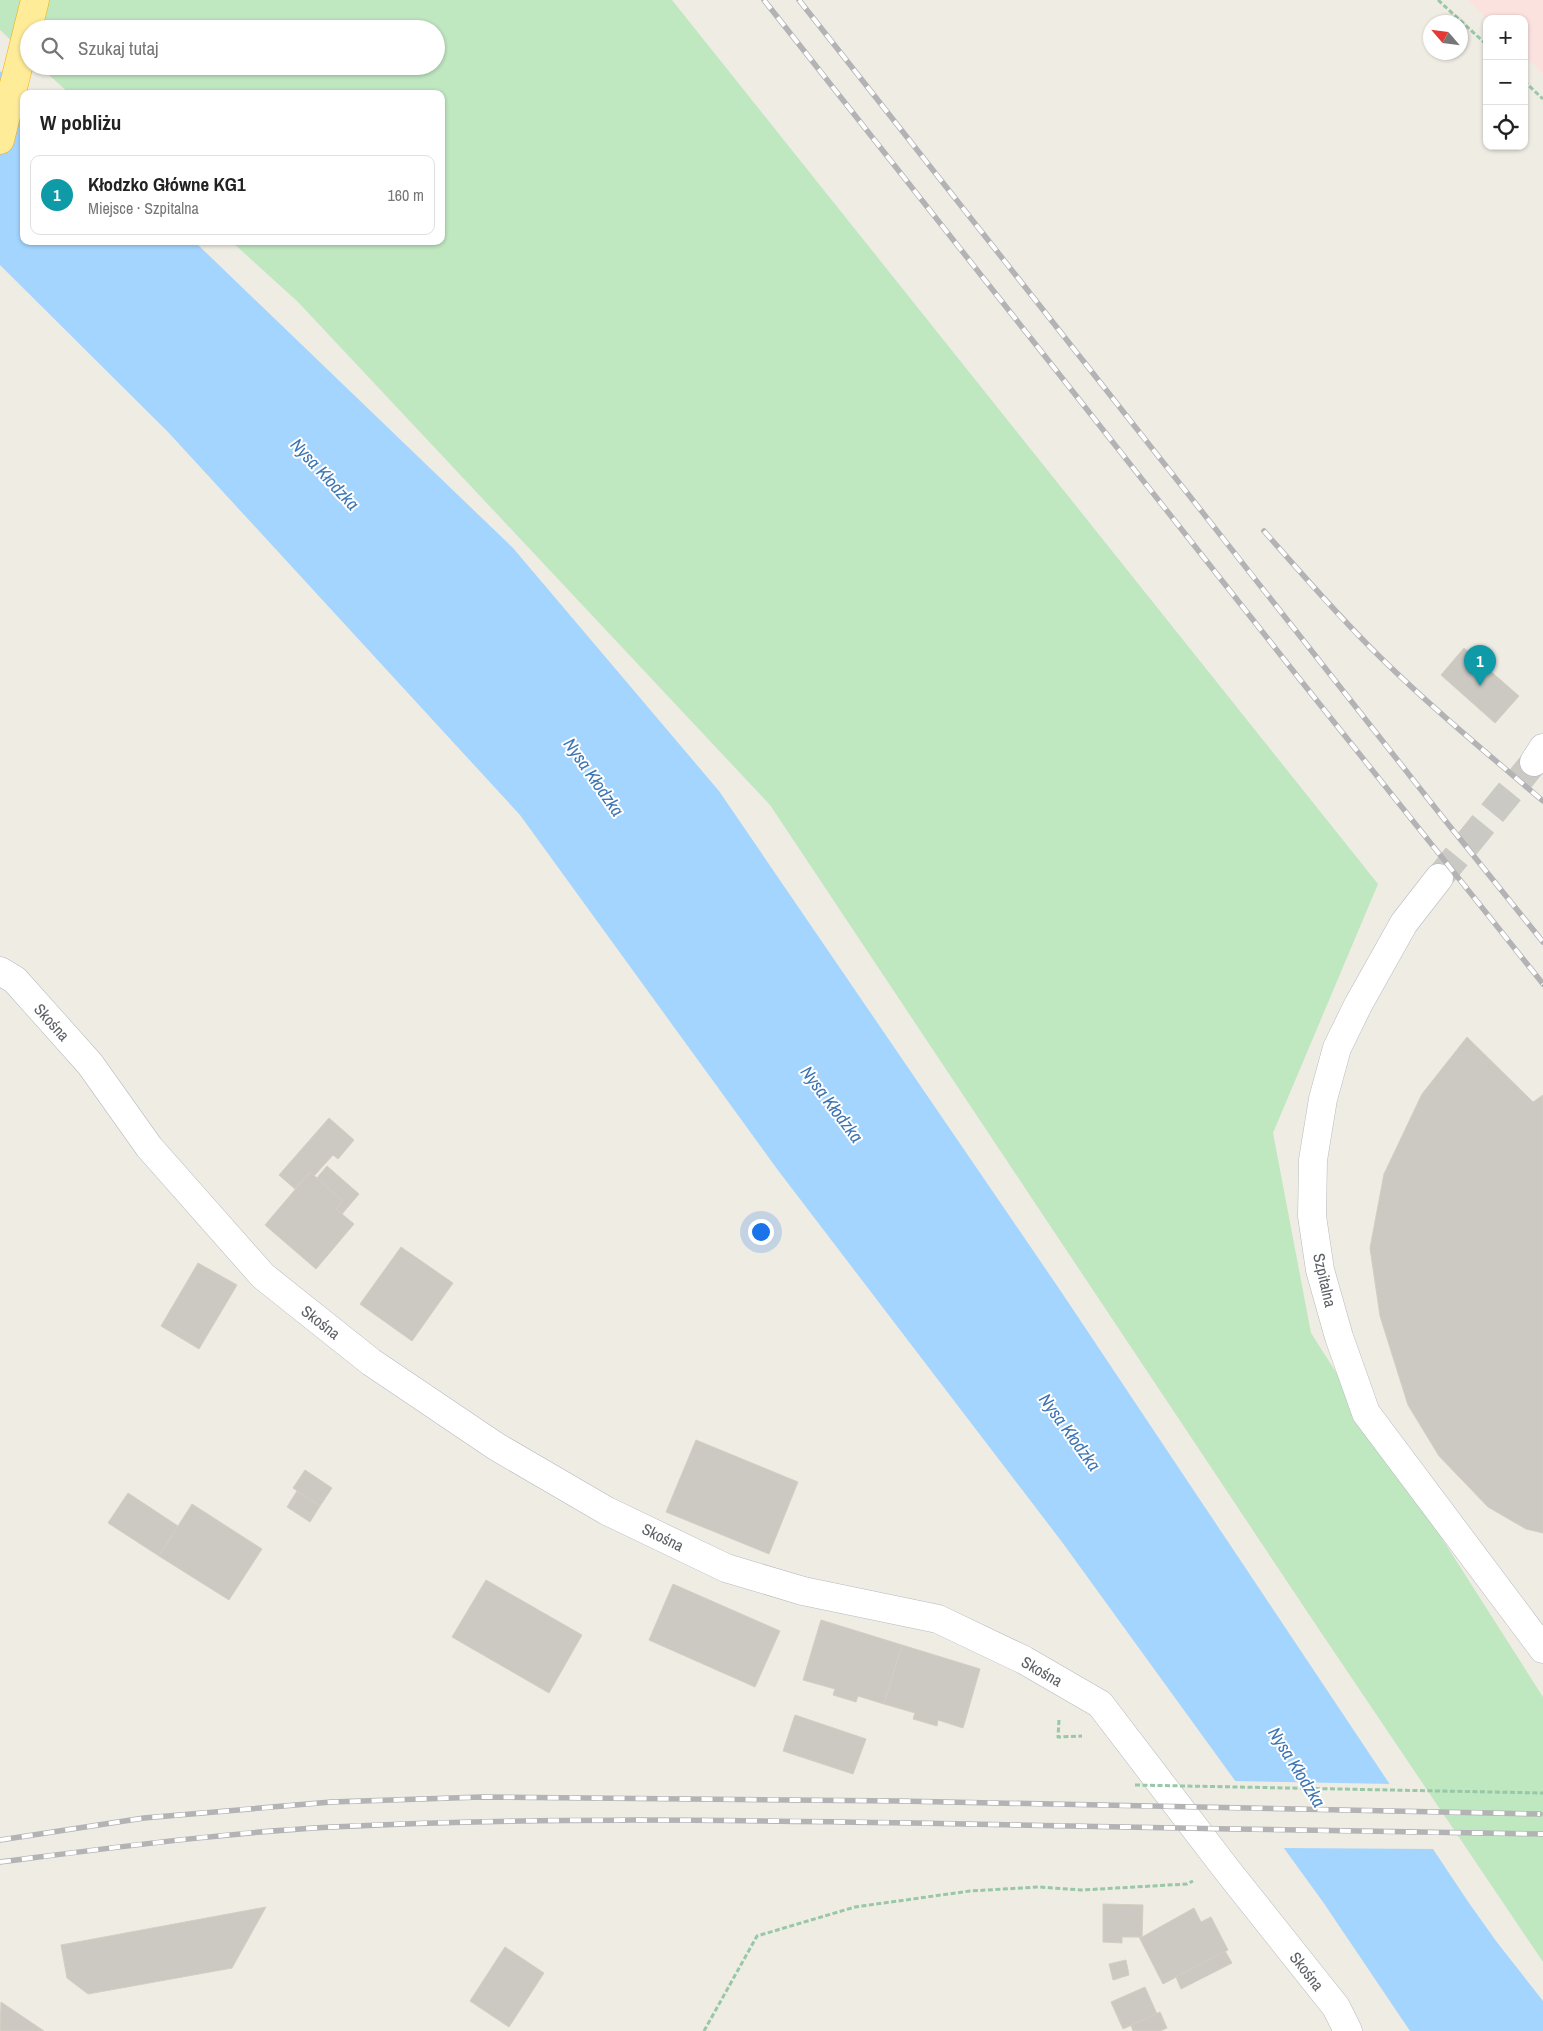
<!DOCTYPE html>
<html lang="pl">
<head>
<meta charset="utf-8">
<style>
	body { margin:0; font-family:"Archivo Narrow",sans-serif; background:#f6f6f6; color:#222 }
	.controls { position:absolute; right:15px; top:15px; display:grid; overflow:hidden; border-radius:10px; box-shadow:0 1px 4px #0004 }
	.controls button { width:45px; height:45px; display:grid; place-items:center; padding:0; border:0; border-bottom:1px solid #e0e0e0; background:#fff; color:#222; font:25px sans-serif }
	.compass { position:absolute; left:1423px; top:15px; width:45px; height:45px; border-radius:50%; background:#fff; box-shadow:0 1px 4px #0004; rotate:298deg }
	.you { position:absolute; left:760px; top:1231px; width:18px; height:18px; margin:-12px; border:4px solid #fff; border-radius:50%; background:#1a73e8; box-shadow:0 0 0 8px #1a73e833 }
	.badge { display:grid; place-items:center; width:32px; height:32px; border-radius:50%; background:#ee3e2b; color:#fff; font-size:16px; font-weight:700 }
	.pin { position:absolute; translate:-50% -41px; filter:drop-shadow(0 1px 2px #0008) }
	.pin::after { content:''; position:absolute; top:26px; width:18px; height:15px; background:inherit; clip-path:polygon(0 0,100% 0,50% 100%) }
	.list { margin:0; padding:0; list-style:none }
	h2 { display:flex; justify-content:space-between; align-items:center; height:65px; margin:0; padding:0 20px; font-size:21px }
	h2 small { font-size:16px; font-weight:400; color:#767676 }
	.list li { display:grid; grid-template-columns:32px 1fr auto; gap:15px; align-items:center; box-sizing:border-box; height:80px; margin:0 10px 10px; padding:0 10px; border:1px solid #e0e0e0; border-radius:10px }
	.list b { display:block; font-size:19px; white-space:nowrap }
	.list p { margin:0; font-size:16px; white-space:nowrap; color:#767676 }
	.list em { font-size:16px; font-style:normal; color:#767676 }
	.icon { flex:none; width:28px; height:28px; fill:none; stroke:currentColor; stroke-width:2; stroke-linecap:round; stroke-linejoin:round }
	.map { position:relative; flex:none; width:1543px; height:2031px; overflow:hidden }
	.search { position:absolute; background:#fff; box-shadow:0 1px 4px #0004; left:20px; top:20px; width:425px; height:55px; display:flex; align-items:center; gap:12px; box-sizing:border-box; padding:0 18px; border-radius:28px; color:#767676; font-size:19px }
	.panel { position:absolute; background:#fff; box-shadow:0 1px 4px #0004; left:20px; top:90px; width:425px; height:155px; border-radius:10px }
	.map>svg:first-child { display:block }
	.medical { fill:#fce2df }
	.green { fill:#bfe7c0 }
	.water { fill:#a3d5ff }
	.pier { fill:#efece4 }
	.building { fill:#ccc9c3; stroke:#d4cec2 }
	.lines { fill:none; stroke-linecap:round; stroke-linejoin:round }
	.minor-tunnel { stroke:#cac9c4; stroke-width:28; stroke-dasharray:28 14; stroke-linecap:butt }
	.minor-casing { stroke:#b6b9be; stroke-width:29 }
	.trunk-casing { stroke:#f2ab00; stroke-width:29 }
	.path { stroke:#98c8a7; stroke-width:3; stroke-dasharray:5 2.5; stroke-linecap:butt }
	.minor { stroke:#fff; stroke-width:28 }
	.trunk { stroke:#ffec99; stroke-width:28 }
	.rail-casing { stroke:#b3b3b5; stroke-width:5.5 }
	.rail { stroke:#fff; stroke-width:4; stroke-dasharray:11; stroke-linecap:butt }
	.path-bridge { stroke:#98c8a7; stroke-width:3; stroke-dasharray:5 2.5; stroke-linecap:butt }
	.labels { text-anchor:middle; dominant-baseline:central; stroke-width:4; stroke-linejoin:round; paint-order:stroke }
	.street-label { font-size:16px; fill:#5c5f65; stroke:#fff }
	.water-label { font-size:18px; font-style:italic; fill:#3d75b4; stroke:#fff }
</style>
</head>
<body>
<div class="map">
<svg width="1543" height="2031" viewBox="0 0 1543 2031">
	<rect width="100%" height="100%" fill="#efece4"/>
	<!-- medical -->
	<polygon class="medical" points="1468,0 1543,0 1543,74 1524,55 1524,19 1487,19"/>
	<!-- green -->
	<polygon class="green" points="0,0 672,0 1378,884 1273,1133 1311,1333 1543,1697 1543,1962 1316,1625 770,805 298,302 231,241 441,241 441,94 70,94 39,66 436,66 436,29 29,29 29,57 0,30"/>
	<!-- water -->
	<polygon class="water" points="0,71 26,94 24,94 24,241 194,241 513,548 719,791 1060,1290 1469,1903 1496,1941 1543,2001 1543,2031 1410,2031 1323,1902 1062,1542 777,1169 520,815 168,432 0,265"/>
	<!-- pier -->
	<polygon class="pier" points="1233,1781 1393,1784 1437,1849 1281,1848"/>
	<!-- building -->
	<g class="building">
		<polygon points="1464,648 1519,696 1495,723 1441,675"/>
		<polygon points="1467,1037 1533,1102 1543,1095 1543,1533 1526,1529 1488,1507 1439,1456 1408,1405 1380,1316 1370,1248 1384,1174 1422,1094"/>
		<polygon points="329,1118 354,1140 338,1159 333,1155 314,1176 310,1172 295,1189 279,1175"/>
		<polygon points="327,1166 359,1194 342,1214 336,1209 343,1201 316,1179"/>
		<polygon points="310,1172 343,1201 336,1209 354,1224 316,1269 265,1225"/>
		<polygon points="401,1247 453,1283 412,1341 360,1304"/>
		<polygon points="198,1263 237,1285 199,1349 161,1326"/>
		<polygon points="696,1440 798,1482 769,1554 666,1512"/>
		<polygon points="305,1470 332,1488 320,1506 293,1488"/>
		<polygon points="297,1491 320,1506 310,1522 287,1507"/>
		<polygon points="128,1493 178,1526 159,1556 108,1523"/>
		<polygon points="192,1504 262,1549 229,1600 159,1556"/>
		<polygon points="486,1580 582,1635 549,1693 452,1637"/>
		<polygon points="673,1584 780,1631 755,1687 649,1640"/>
		<polygon points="821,1620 902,1645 884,1704 858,1696 856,1702 833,1695 835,1689 803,1680"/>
		<polygon points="902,1645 980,1669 963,1728 938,1720 937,1726 913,1719 915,1713 884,1704"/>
		<polygon points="795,1715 866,1739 853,1774 783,1751"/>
		<polygon points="1103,1904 1143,1905 1142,1937 1122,1937 1122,1943 1103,1942"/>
		<polygon points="266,1907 232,1968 88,1994 67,1978 61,1945"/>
		<polygon points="1194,1908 1201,1922 1211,1917 1228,1950 1163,1984 1139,1937 1142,1937"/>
		<polygon points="505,1947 544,1973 509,2027 470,2001"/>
		<polygon points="1225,1951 1232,1963 1181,1989 1176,1977"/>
		<polygon points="1126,1960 1129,1975 1113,1980 1109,1964"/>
		<polygon points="1145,1987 1157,2014 1123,2029 1111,2002"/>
		<polygon points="1,2002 44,2031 0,2031"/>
		<polygon points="1160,2012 1167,2028 1160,2031 1133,2031 1131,2025"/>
	</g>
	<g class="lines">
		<!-- minor-tunnel -->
		<polyline class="minor-tunnel" points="1439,878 1534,762"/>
		<!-- minor casing -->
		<g class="minor-casing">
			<g id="minor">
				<polyline points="1534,762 1543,748"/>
				<polyline points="1439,878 1404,923 1358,1005 1337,1048 1323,1099 1313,1160 1312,1216 1320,1270 1339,1337 1366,1413 1543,1649"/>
				<polyline points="0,971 15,980 90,1064 149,1147 263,1276 371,1362 497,1447 607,1511 726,1568 803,1591 938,1619 1024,1660 1100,1704 1227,1870 1336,2007 1348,2031"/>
			</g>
		</g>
		<!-- trunk casing -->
		<g class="trunk-casing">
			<polyline id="trunk" points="0,140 35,0"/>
		</g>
		<!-- path -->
		<g class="path">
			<polyline points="1438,0 1487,45"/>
			<polyline points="1524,81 1543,99"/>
			<polyline points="1059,1720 1058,1737 1082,1736"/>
			<polyline points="704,2031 757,1936 855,1907 970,1891 1039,1887 1082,1890 1187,1884 1193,1881"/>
		</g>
		<!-- minor -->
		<use href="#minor" class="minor"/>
		<!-- trunk -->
		<use href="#trunk" class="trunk"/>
		<!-- rail casing -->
		<g class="rail-casing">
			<g id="rail">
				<polyline points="764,0 1298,677 1543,984"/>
				<polyline points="799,0 1444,819 1543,942"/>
				<path d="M 1264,531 C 1302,574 1339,617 1380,657 C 1432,708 1488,754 1543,801"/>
				<polyline points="0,1840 144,1818 331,1802 482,1797 899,1801 1540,1814"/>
				<path d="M 0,1862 C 110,1848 221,1833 332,1827 C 526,1817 720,1820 914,1823 C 1124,1827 1333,1831 1543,1834"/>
			</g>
		</g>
		<!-- rail -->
		<use href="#rail" class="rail"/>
		<!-- path-bridge -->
		<polyline class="path-bridge" points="1135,1785 1543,1793"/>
	</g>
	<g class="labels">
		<!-- street labels -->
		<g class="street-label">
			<text transform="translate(52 1022) rotate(48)">Skośna</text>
			<text transform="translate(1325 1280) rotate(77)">Szpitalna</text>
			<text transform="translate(321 1322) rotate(38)">Skośna</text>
			<text transform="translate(663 1537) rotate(26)">Skośna</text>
			<text transform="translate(1042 1671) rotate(30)">Skośna</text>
			<text transform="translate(1307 1971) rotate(52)">Skośna</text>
		</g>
		<!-- water labels -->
		<g class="water-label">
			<text transform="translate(325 474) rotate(47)">Nysa Kłodzka</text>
			<text transform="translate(594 777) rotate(55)">Nysa Kłodzka</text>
			<text transform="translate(832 1104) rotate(53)">Nysa Kłodzka</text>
			<text transform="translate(1070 1432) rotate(54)">Nysa Kłodzka</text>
			<text transform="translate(1297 1767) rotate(58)">Nysa Kłodzka</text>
		</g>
	</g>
</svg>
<div class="controls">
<button>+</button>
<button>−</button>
<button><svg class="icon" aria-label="locate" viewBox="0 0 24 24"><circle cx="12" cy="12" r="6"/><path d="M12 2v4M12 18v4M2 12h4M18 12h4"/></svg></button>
</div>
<svg class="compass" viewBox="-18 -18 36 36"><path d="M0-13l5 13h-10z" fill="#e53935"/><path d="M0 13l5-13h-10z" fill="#767676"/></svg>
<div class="you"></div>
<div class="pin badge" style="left:1480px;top:686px;background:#0f9aa8">1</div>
<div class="search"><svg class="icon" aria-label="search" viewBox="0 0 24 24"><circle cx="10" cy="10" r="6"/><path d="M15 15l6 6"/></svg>Szukaj tutaj</div>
<section class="panel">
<h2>W pobliżu<small></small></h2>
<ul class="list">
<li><span class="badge" style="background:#0f9aa8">1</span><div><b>Kłodzko Główne KG1</b><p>Miejsce · Szpitalna</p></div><em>160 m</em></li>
</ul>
</section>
</div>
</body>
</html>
